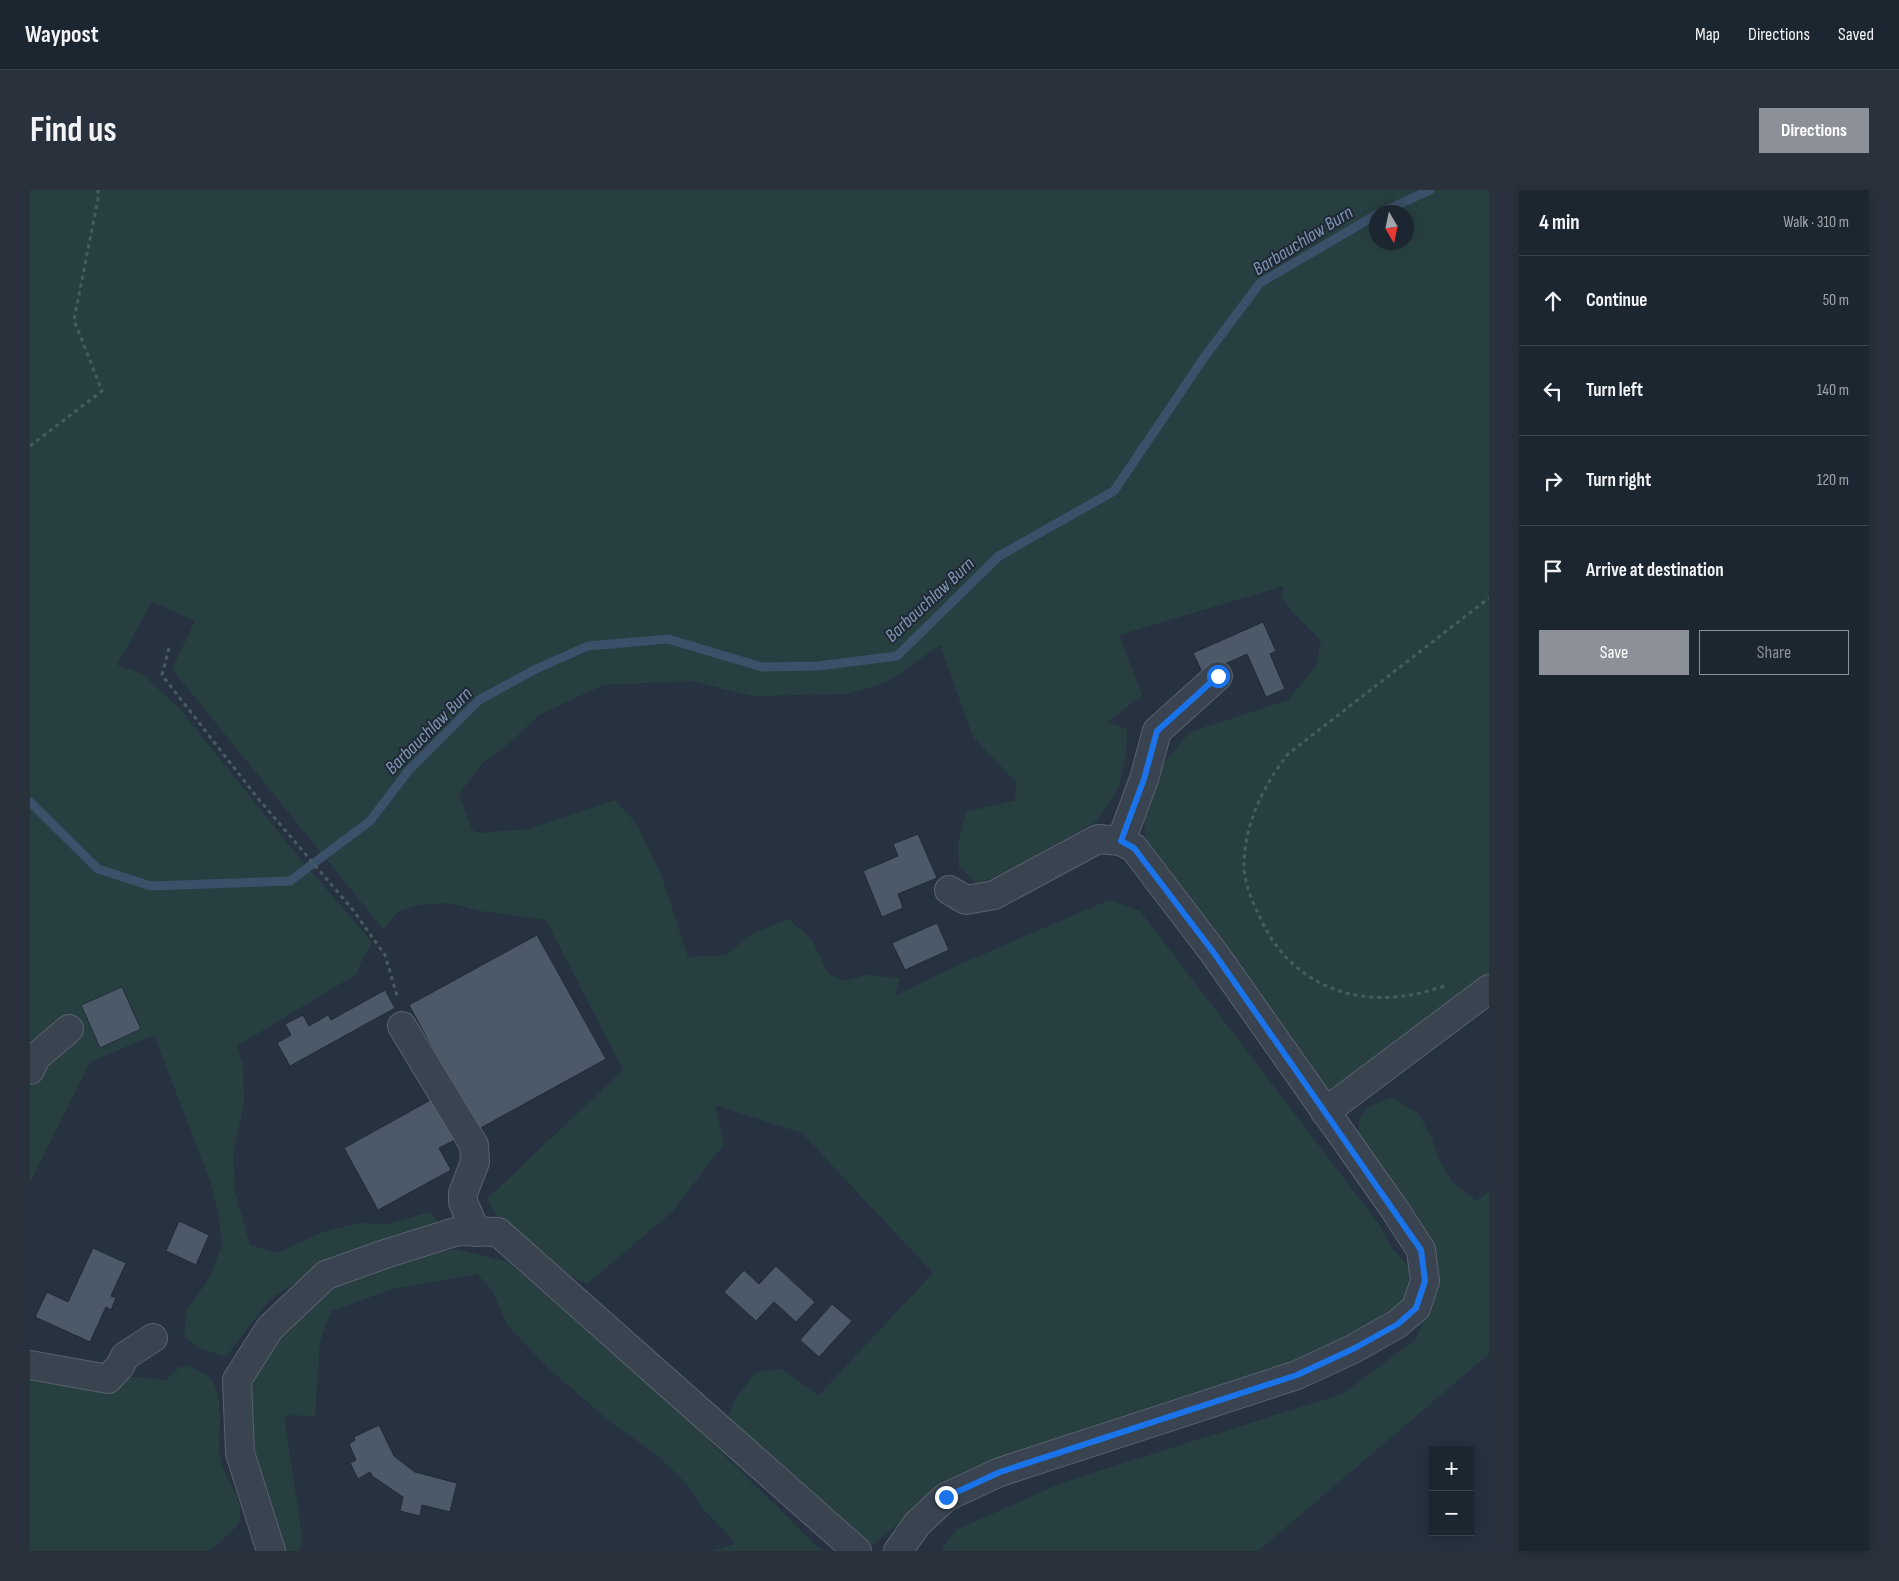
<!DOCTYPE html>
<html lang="en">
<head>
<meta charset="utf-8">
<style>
	body { margin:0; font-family:"Sofia Sans Condensed",sans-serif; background:#29323c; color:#f1f3f6 }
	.controls { position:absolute; right:15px; bottom:15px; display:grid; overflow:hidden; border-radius:0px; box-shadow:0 2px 12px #0003 }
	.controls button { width:45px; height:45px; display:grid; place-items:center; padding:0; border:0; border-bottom:1px solid #3a434c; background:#1c2630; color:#f1f3f6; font:25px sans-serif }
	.compass { position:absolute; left:1339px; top:15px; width:45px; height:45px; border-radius:50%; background:#1c2630; box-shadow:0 2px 12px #0003; rotate:171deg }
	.stop { position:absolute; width:15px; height:15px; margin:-11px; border:4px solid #1a73e8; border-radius:50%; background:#fff }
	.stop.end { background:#1a73e8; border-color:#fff; box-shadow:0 1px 5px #0008 }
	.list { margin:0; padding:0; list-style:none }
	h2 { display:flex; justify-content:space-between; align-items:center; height:65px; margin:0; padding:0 20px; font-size:21px }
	h2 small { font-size:16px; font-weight:400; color:#a0a5ab }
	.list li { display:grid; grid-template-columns:32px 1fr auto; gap:15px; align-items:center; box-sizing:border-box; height:90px; padding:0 20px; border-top:1px solid #3a434c }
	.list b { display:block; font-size:19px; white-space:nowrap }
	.list em { font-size:16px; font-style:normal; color:#a0a5ab }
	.actions { display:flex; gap:10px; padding:15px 20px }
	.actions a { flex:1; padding:11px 0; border:1px solid #8c9099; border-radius:0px; text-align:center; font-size:18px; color:#8c9099 }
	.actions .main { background:#8c9099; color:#fff }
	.icon { flex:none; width:28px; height:28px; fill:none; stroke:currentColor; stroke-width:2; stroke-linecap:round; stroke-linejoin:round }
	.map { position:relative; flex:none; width:1459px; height:1361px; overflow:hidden; border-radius:0px }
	header { display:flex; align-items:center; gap:30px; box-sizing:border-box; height:70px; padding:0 25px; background:#1c2630; border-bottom:1px solid #3a434c }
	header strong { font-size:24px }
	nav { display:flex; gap:28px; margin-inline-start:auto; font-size:18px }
	.intro { display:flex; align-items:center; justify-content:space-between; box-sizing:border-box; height:120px; padding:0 30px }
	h1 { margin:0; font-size:35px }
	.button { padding:12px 22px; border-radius:0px; background:#8c9099; color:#fff; font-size:18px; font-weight:700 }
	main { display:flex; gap:30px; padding:0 30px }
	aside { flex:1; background:#1c2630; border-radius:0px; box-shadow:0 2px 12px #0003 }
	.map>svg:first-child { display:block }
	.green { fill:#283f41; fill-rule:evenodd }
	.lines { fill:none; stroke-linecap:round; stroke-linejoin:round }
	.stream { stroke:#3b5069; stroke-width:9 }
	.building { fill:#4c5969; stroke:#212b37 }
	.minor-casing { stroke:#58626d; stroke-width:30 }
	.path { stroke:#465c5e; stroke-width:3; stroke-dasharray:4 4; stroke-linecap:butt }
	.minor { stroke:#3a4450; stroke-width:28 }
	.route { stroke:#1a73e8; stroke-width:6 }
	.labels { text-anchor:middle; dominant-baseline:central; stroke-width:4; stroke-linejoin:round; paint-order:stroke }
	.water-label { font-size:19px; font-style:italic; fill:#7e96b2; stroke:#1f2935 }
</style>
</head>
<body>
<header>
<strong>Waypost</strong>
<nav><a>Map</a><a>Directions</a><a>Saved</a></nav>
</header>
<div class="intro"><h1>Find us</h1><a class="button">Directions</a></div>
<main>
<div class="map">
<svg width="1459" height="1361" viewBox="0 0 1459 1361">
	<rect width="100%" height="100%" fill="#263240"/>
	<!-- green -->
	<g class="green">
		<path d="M 0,0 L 1459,0 L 1459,785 L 1327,888 L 1302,902 L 1284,896 L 1117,657 L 1114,635 L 1128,580 L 1160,542 L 1258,510 L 1286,477 L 1291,450 L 1261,420 L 1251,406 L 1254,396 L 1089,445 L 1112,505 L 1078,532 L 1097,539 L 1096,563 L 1089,597 L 1067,631 L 981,679 L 948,694 L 929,677 L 928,654 L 936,622 L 985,610 L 986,592 L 943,547 L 910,455 L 857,492 L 817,504 L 722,506 L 662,491 L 573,495 L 509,525 L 484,549 L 452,574 L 429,604 L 442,640 L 449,643 L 498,639 L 585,610 L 606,633 L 631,684 L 658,767 L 696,765 L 723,743 L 759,729 L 782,750 L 798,783 L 815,791 L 836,785 L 870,788 L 865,806 L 926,776 L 1079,710 L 1110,721 L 1351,1037 L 1362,1059 L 1381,1077 L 1380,1109 L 1358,1129 L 1269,1172 L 899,1307 L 842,1356 L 697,1230 L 704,1211 L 726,1182 L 752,1179 L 789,1205 L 903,1083 L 772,943 L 685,915 L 694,954 L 642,1022 L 557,1094 L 532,1081 L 469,1030 L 457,1009 L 593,880 L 516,730 L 450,721 L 420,713 L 388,715 L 368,722 L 353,739 L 142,479 L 165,431 L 122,412 L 87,475 L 111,483 L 149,518 L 262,659 L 342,752 L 330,774 L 328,783 L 207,856 L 213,875 L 214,915 L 203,962 L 205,1002 L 220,1055 L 248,1063 L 292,1042 L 329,1033 L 358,1034 L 400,1022 L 411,1036 L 305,1068 L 240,1109 L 196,1167 L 169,1158 L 154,1146 L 157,1120 L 180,1087 L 192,1055 L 188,1022 L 181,993 L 124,845 L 60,872 L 0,992 ZM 1346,22 L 1376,22 L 1376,52 L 1346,52 Z"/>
		<polygon points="1362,907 1389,924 1402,949 1410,972 1423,993 1447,1011 1459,1001 1459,1164 1228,1361 911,1361 926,1340 1034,1292 1312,1204 1386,1149 1408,1097 1402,1049 1328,949 1329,928 1336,918"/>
		<polygon points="426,1059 478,1072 659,1231 792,1361 683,1361 706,1353 673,1319 657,1294 626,1264 584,1235 517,1177 477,1135 462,1100 447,1084 363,1099 301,1121 290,1152 285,1226 254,1225 272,1344 269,1361 249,1361 220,1249 220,1185 265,1127 306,1098 362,1075"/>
		<path d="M 160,1176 C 167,1180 177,1183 182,1191 C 196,1212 187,1243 190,1267 C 193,1289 216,1308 209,1332 C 207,1339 186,1355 179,1361 L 0,1361 L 0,1177 L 135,1190 L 150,1177 Z"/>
	</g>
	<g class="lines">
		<!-- stream -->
		<g class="stream">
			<polyline points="1352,22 1400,0"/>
			<polyline points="0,612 68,679 121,696 260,691 340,631 379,580 449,510 506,479 558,456 638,449 732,477 788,476 867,466 969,366 1084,301 1173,169 1230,93 1346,25"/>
		</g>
	</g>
	<!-- building -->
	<g class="building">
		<polygon points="1233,432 1246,461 1240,464 1255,499 1236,507 1217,464 1173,484 1163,463"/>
		<polygon points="888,644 907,688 868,704 873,718 852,727 833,681 868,666 863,654"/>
		<polygon points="907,733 919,760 875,780 862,753"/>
		<polygon points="507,745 576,869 447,940 379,815"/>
		<polygon points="92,797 111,839 70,858 51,815"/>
		<polygon points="355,800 365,818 260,876 247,853 261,845 255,834 273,825 279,836 298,825 301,830"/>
		<polygon points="404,908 427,949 409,958 421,980 348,1020 314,958"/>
		<polygon points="149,1031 179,1045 166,1075 136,1061"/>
		<polygon points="63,1058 96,1073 81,1106 86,1108 81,1120 76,1117 60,1152 5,1127 17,1102 38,1112"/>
		<polygon points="746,1076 785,1112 766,1132 744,1112 726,1131 694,1102 714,1080 729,1094"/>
		<polygon points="802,1114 822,1131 789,1167 770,1150"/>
		<polygon points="349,1235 364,1266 385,1282 427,1293 420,1322 392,1315 390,1326 370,1321 373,1307 342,1286 340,1282 328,1289 320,1273 326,1270 319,1254 325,1250 324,1247"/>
	</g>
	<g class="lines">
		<!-- minor casing -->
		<g class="minor-casing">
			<g id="minor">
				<polyline points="1091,651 1114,589 1127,541 1188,486"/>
				<polyline points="372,836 444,955 445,972 433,1003 433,1012 446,1042"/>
				<polyline points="0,880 6,867 39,839"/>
				<polyline points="1295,922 1459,799"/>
				<polyline points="0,1175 78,1189 90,1176 95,1166 123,1148"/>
				<polyline points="241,1361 210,1263 207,1190 240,1138 296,1085 358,1063 428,1041 468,1042 827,1361"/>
				<polyline points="868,1361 887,1334 916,1307 970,1282 1267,1185 1323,1159 1367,1134 1386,1118 1395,1091 1391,1060 1363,1017 1184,763 1104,658 1091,651 1068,649 964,705 936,710 919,700"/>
			</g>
		</g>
		<!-- path -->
		<g class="path">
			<polyline points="0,256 72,201 44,130 68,9 68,0"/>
			<polyline points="139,458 132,485 226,606 323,720 355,765 368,809"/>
			<path d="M 1414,796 C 1337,824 1261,801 1228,723 C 1221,709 1214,691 1214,676 C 1214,635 1233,596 1258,564 L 1459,408"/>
		</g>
		<!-- minor -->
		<use href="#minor" class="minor"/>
	</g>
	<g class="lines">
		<!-- route -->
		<polyline class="route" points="916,1307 970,1282 1267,1185 1323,1159 1368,1134 1386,1118 1395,1091 1391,1060 1184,763 1104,658 1091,651 1114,589 1127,541 1188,486"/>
	</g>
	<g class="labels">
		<!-- water labels -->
		<g class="water-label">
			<text transform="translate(1273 51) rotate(-32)">Barbauchlaw Burn</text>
			<text transform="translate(900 410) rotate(-43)">Barbauchlaw Burn</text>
			<text transform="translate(399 541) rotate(-45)">Barbauchlaw Burn</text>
		</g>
	</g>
</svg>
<div class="controls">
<button>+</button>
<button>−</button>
</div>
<svg class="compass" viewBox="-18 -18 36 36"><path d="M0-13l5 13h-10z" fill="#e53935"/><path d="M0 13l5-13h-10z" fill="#a0a5ab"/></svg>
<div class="stop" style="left:1188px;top:486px"></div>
<div class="stop end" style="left:916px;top:1307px"></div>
</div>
<aside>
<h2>4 min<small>Walk · 310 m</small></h2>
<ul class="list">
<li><svg class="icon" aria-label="ahead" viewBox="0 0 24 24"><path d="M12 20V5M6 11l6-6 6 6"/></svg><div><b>Continue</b></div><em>50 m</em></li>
<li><svg class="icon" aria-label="left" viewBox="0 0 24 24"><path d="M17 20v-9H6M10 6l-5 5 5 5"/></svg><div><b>Turn left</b></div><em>140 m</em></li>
<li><svg class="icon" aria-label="right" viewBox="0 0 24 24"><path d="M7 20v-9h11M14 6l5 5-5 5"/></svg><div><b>Turn right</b></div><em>120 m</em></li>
<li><svg class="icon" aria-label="arrive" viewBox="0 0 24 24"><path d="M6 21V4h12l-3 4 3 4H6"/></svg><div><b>Arrive at destination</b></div></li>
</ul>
<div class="actions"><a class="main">Save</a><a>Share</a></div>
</aside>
</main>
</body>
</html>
